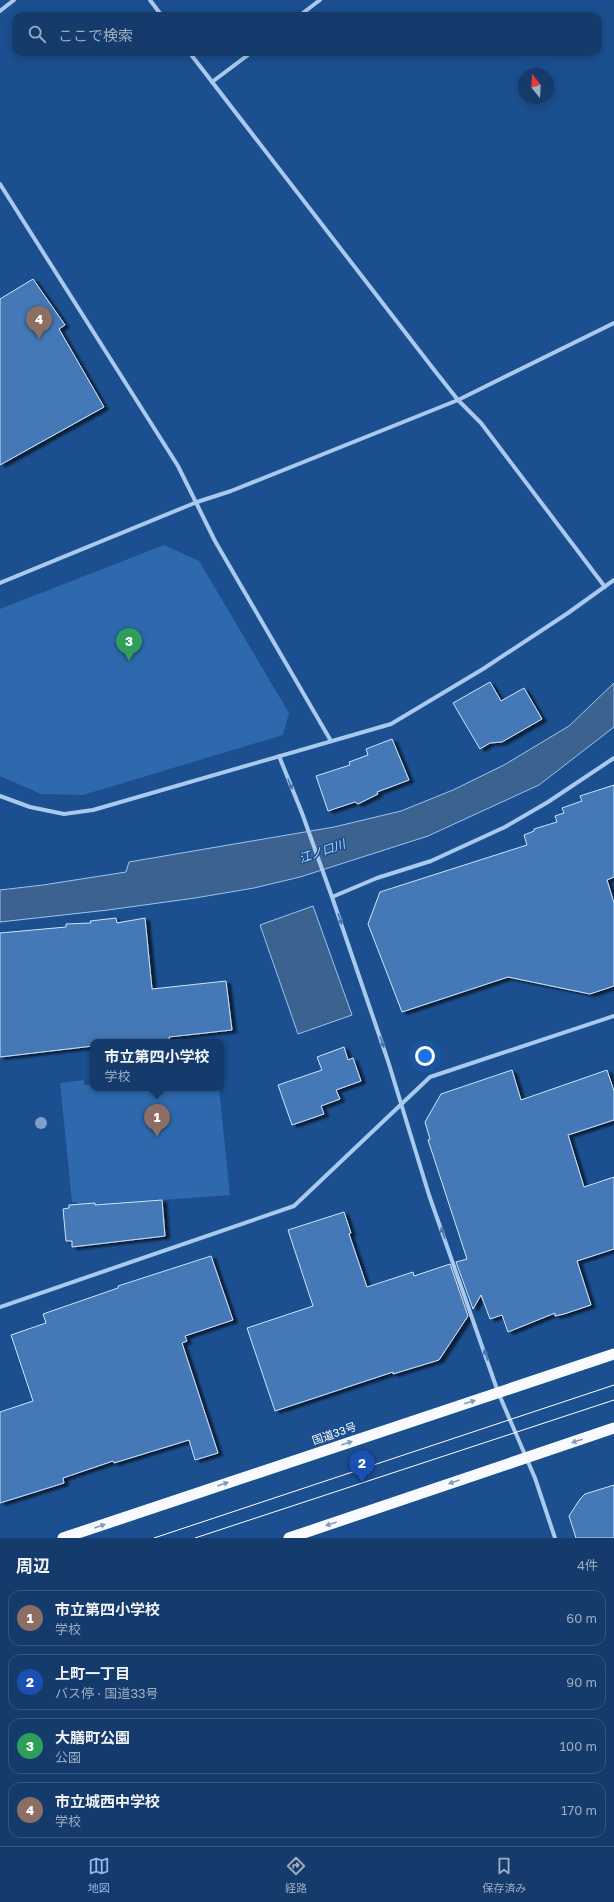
<!DOCTYPE html>
<html lang="ja">
<head>
<meta charset="utf-8">
<style>
	body { margin:0; font-family:"Golos Text","Noto Sans JP",sans-serif; background:#214673; color:#f1f3f6 }
	.compass { position:absolute; left:518px; top:68px; width:36px; height:36px; border-radius:50%; background:#143b6b; box-shadow:0 2px 10px #0003; rotate:342deg }
	.you { position:absolute; left:425px; top:1056px; width:14px; height:14px; margin:-10px; border:3px solid #fff; border-radius:50%; background:#1a73e8; box-shadow:0 0 0 6px #1a73e833 }
	.badge { display:grid; place-items:center; width:26px; height:26px; border-radius:50%; background:#90b9f0; color:#fff; font-size:13px; font-weight:700 }
	.pin { position:absolute; translate:-50% -33px; filter:drop-shadow(0 1px 2px #0008) }
	.pin::after { content:''; position:absolute; top:21px; width:14px; height:12px; background:inherit; clip-path:polygon(0 0,100% 0,50% 100%) }
	.popup { position:absolute; left:90px; top:1039px; width:134px; height:52px; box-sizing:border-box; display:grid; place-content:center; border-radius:8px; background:#143b6b; filter:drop-shadow(0 1px 3px #0005); font-size:13px; white-space:nowrap; color:#9dadc1 }
	.popup b { font-size:15px; color:#f1f3f6 }
	.popup::after { content:''; position:absolute; left:50%; top:100%; margin-left:-8px; border:8px solid transparent; border-top-color:#143b6b }
	.list { margin:0; padding:0; list-style:none }
	h2 { display:flex; justify-content:space-between; align-items:center; height:52px; margin:0; padding:0 16px; font-size:17px }
	h2 small { font-size:13px; font-weight:400; color:#9dadc1 }
	.list li { display:grid; grid-template-columns:26px 1fr auto; gap:12px; align-items:center; box-sizing:border-box; height:56px; margin:0 8px 8px; padding:0 8px; border:1px solid #33557e; border-radius:12px }
	.list b { display:block; font-size:15px; white-space:nowrap }
	.list p { margin:0; font-size:13px; white-space:nowrap; color:#9dadc1 }
	.list em { font-size:13px; font-style:normal; color:#9dadc1 }
	.icon { flex:none; width:22px; height:22px; fill:none; stroke:currentColor; stroke-width:2; stroke-linecap:round; stroke-linejoin:round }
	.map { position:relative; flex:none; width:614px; height:1538px; overflow:hidden }
	.search { position:absolute; background:#143b6b; box-shadow:0 2px 10px #0003; left:12px; right:12px; top:12px; height:44px; display:flex; align-items:center; gap:10px; box-sizing:border-box; padding:0 14px; border-radius:12px; color:#9dadc1; font-size:15px }
	.sheet { height:308px; background:#143b6b }
	nav { display:flex; justify-content:space-around; align-items:center; box-sizing:border-box; height:56px; border-top:1px solid #33557e; background:#143b6b; font-size:11px; color:#9dadc1 }
	nav a { display:grid; justify-items:center; gap:2px }
	nav .on { color:#90b9f0 }
	.map>svg:first-child { display:block }
	.green { fill:#2e69ad }
	.water { fill:#3c6290; stroke:#9cc4f0 }
	.building { fill:#4478b7; stroke:#cfe3fa; filter:url(#shadow) }
	.lines { fill:none; stroke-linecap:round; stroke-linejoin:round }
	.minor { stroke:#a9c9ee; stroke-width:4 }
	.trunk { stroke:#f8faff; stroke-width:11 }
	.tram { stroke:#fff; stroke-width:1 }
	.tree { fill:#7ea0ca }
	.oneway { fill:#4674ac }
	.oneway2 { fill:#7e9cc1 }
	.labels { text-anchor:middle; dominant-baseline:central; stroke-width:3; stroke-linejoin:round; paint-order:stroke }
	.street-label { font-size:11px; fill:#fff; stroke:#1b4f8f }
	.water-label { font-size:12px; font-style:italic; fill:#b5d3f5; stroke:#1b4f8f }
</style>
</head>
<body>
<div class="map">
<svg width="614" height="1538" viewBox="0 0 614 1538">
	<defs>
		<filter id="shadow"><feDropShadow dx="4.5" dy="2.5" stdDeviation="1" flood-color="#0009"/></filter>
	</defs>
	<rect width="100%" height="100%" fill="#1b4f8f"/>
	<!-- green -->
	<g class="green">
		<polygon points="164,545 199,561 289,713 283,735 83,795 41,794 0,776 0,609"/>
		<polygon points="84,1080 84,1085 93,1085 93,1088 219,1088 230,1195 95,1205 95,1203 77,1204 77,1202 72,1202 60,1083"/>
	</g>
	<!-- water -->
	<g class="water">
		<polygon points="614,683 614,727 539,785 428,836 300,877 254,888 195,898 108,910 0,922 0,890 43,885 126,872 129,862 334,827 401,811 453,790 504,765 569,726"/>
		<polygon points="313,906 352,1015 298,1034 260,925"/>
	</g>
	<!-- building -->
	<g class="building">
		<polygon points="33,279 65,325 59,329 104,407 0,465 0,299"/>
		<polygon points="490,682 501,701 524,688 542,719 502,742 490,743 480,749 453,703"/>
		<polygon points="392,739 409,780 377,792 378,794 358,804 355,802 328,811 316,776 350,765 349,762 368,755 366,749"/>
		<polygon points="614,785 614,877 607,880 614,903 614,986 590,994 508,977 402,1012 368,924 380,892 527,845 524,835 534,831 534,829 557,822 555,816 564,813 562,808 582,801 580,796"/>
		<polygon points="116,918 117,923 145,918 152,989 226,981 232,1030 169,1037 170,1042 93,1042 93,1046 0,1057 0,933 66,927 66,924 91,923 90,921"/>
		<polygon points="344,1047 348,1060 353,1058 361,1081 336,1090 340,1099 321,1106 324,1114 292,1125 278,1085 322,1070 317,1057"/>
		<polygon points="512,1070 521,1100 607,1070 614,1091 614,1120 568,1135 584,1187 614,1177 614,1249 577,1261 591,1305 564,1314 555,1316 555,1313 508,1332 502,1315 490,1319 481,1295 473,1309 456,1262 467,1259 428,1140 430,1139 425,1122 441,1094"/>
		<polygon points="162,1200 165,1236 72,1247 72,1241 66,1241 63,1209 69,1208 69,1205 95,1203 95,1205"/>
		<polygon points="344,1212 351,1233 349,1234 367,1287 413,1272 414,1276 450,1264 468,1316 439,1360 393,1374 393,1372 275,1411 247,1328 313,1306 288,1230"/>
		<polygon points="211,1256 233,1320 185,1336 187,1341 182,1343 218,1453 195,1460 189,1440 114,1463 113,1461 63,1478 64,1483 0,1503 0,1412 33,1401 11,1335 46,1323 43,1314 118,1288 118,1286"/>
		<polygon points="614,1485 614,1538 576,1538 569,1516 580,1499 585,1494"/>
	</g>
	<g class="lines">
		<!-- minor -->
		<g class="minor">
			<polyline points="150,0 162,16"/>
			<polyline points="0,11 14,0"/>
			<polyline points="299,16 320,0"/>
			<polyline points="189,52 435,371 458,400 481,423 605,587"/>
			<polyline points="212,82 252,52"/>
			<polyline points="0,184 178,466 215,541 331,741"/>
			<polyline points="0,583 197,502 231,491 458,400 614,323"/>
			<polyline points="279,756 302,813 332,897 388,1061 429,1195 498,1392 535,1478 555,1538"/>
			<polyline points="0,796 30,807 64,814 93,810 391,724 483,669 568,613 614,580"/>
			<polyline points="332,897 377,878 431,861 505,827 548,802 614,758"/>
			<polyline points="0,1307 294,1206 430,1077 614,1016"/>
		</g>
		<!-- trunk -->
		<g class="trunk">
			<polyline points="63,1538 614,1354"/>
			<polyline points="289,1538 614,1428"/>
		</g>
		<!-- tram -->
		<g class="tram">
			<polyline points="154,1538 614,1385"/>
			<polyline points="195,1538 614,1400"/>
		</g>
	</g>
	<!-- trees -->
	<circle class="tree" cx="41" cy="1123" r="6"/>
	<!-- one-way arrows -->
	<defs><path id="oneway-solid" d="M-6-.8H1V-3.2L6.5 0L1 3.2V.8H-6Z"/></defs>
	<g class="oneway">
		<use href="#oneway-solid" transform="translate(290 784) rotate(68)"/>
		<use href="#oneway-solid" transform="translate(340 919) rotate(71)"/>
		<use href="#oneway-solid" transform="translate(382 1042) rotate(71)"/>
		<use href="#oneway-solid" transform="translate(443 1233) rotate(-109)"/>
		<use href="#oneway-solid" transform="translate(486 1355) rotate(-109)"/>
	</g>
	<g class="oneway2">
		<use href="#oneway-solid" transform="translate(470 1402) rotate(-18)"/>
		<use href="#oneway-solid" transform="translate(577 1441) rotate(162)"/>
		<use href="#oneway-solid" transform="translate(347 1443) rotate(-19)"/>
		<use href="#oneway-solid" transform="translate(454 1482) rotate(161)"/>
		<use href="#oneway-solid" transform="translate(223 1484) rotate(-19)"/>
		<use href="#oneway-solid" transform="translate(331 1524) rotate(161)"/>
		<use href="#oneway-solid" transform="translate(100 1526) rotate(-19)"/>
	</g>
	<g class="labels">
		<!-- street labels -->
		<g class="street-label">
			<text transform="translate(334 1433) rotate(-19)">国道33号</text>
		</g>
		<!-- water labels -->
		<g class="water-label">
			<text transform="translate(322 851) rotate(-19)">江ノ口川</text>
		</g>
	</g>
</svg>
<svg class="compass" viewBox="-18 -18 36 36"><path d="M0-13l5 13h-10z" fill="#e53935"/><path d="M0 13l5-13h-10z" fill="#9dadc1"/></svg>
<div class="you"></div>
<div class="pin badge" style="left:157px;top:1137px;background:#8d6e63">1</div>
<div class="popup"><b>市立第四小学校</b>学校</div>
<div class="pin badge" style="left:362px;top:1483px;background:#1a4fb4">2</div>
<div class="pin badge" style="left:129px;top:661px;background:#2e9e5b">3</div>
<div class="pin badge" style="left:39px;top:339px;background:#8d6e63">4</div>
<div class="search"><svg class="icon" aria-label="search" viewBox="0 0 24 24"><circle cx="10" cy="10" r="6"/><path d="M15 15l6 6"/></svg>ここで検索</div>
</div>
<section class="sheet">
<h2>周辺<small>4件</small></h2>
<ul class="list">
<li><span class="badge" style="background:#8d6e63">1</span><div><b>市立第四小学校</b><p>学校</p></div><em>60 m</em></li>
<li><span class="badge" style="background:#1a4fb4">2</span><div><b>上町一丁目</b><p>バス停 · 国道33号</p></div><em>90 m</em></li>
<li><span class="badge" style="background:#2e9e5b">3</span><div><b>大膳町公園</b><p>公園</p></div><em>100 m</em></li>
<li><span class="badge" style="background:#8d6e63">4</span><div><b>市立城西中学校</b><p>学校</p></div><em>170 m</em></li>
</ul>
</section>
<nav>
<a class="on"><svg class="icon" aria-label="map" viewBox="0 0 24 24"><path d="M3 6l6-2 6 2 6-2v14l-6 2-6-2-6 2zM9 4v14M15 6v14"/></svg>地図</a>
<a><svg class="icon" aria-label="directions" viewBox="0 0 24 24"><path d="M12 3l9 9-9 9-9-9zM9 14v-3h6M13 9l2 2-2 2"/></svg>経路</a>
<a><svg class="icon" aria-label="saved" viewBox="0 0 24 24"><path d="M7 4h10v16l-5-4-5 4z"/></svg>保存済み</a>
</nav>
</body>
</html>
